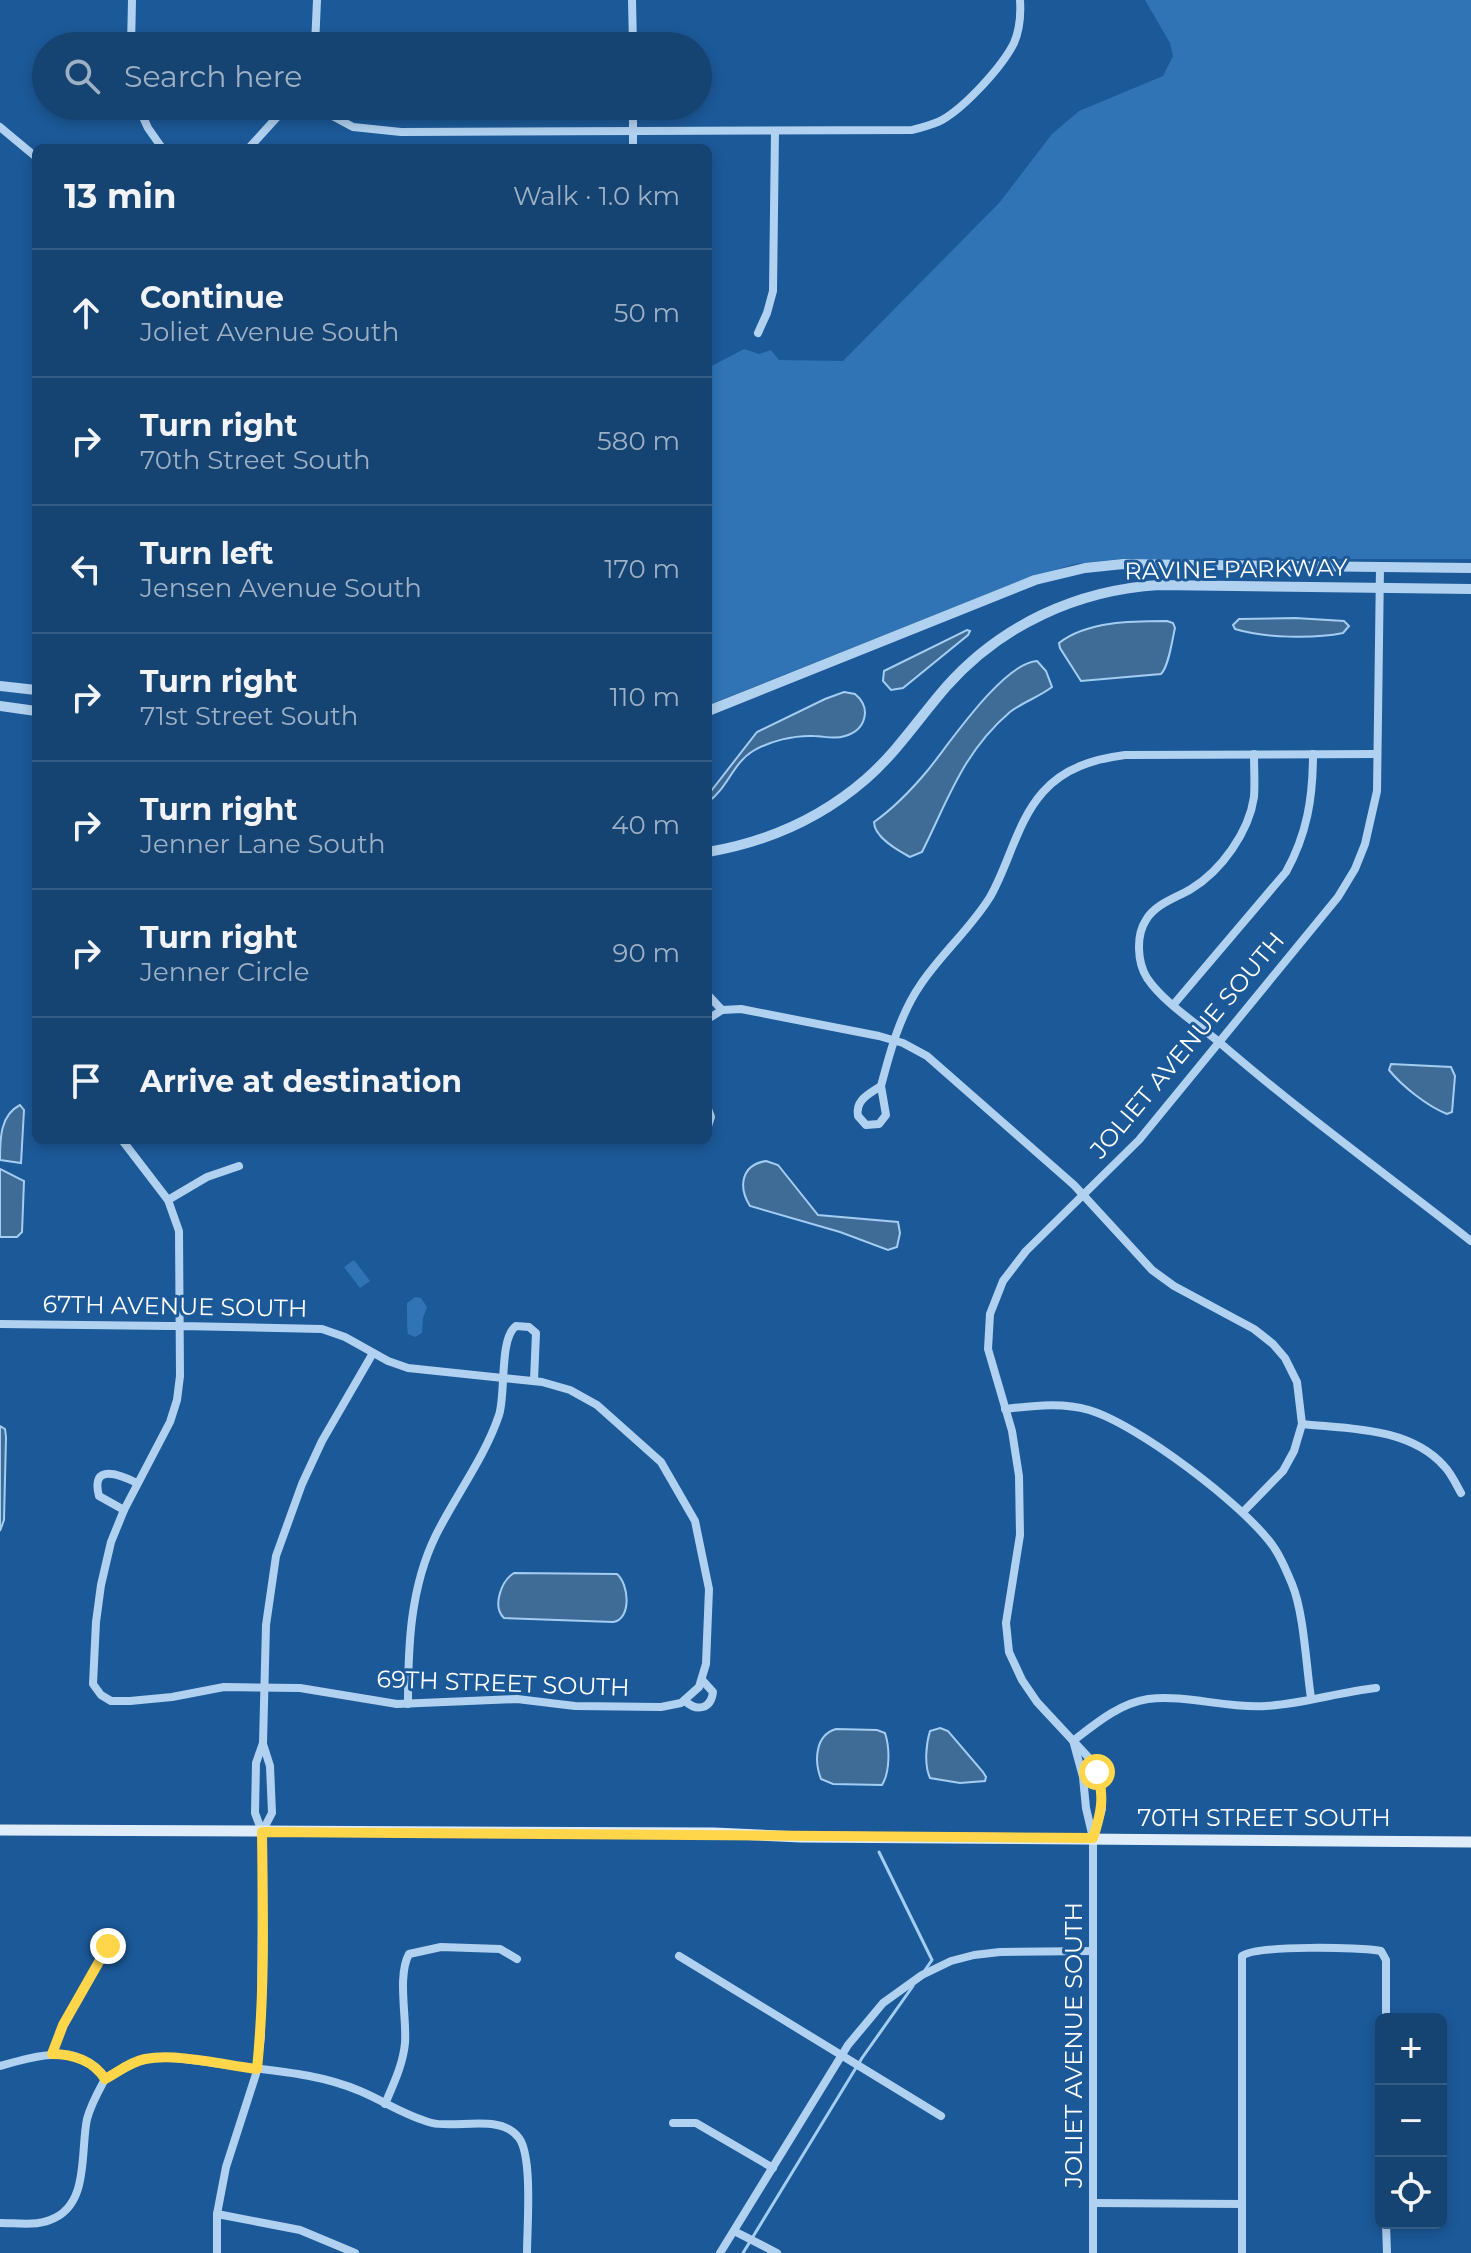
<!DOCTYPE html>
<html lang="en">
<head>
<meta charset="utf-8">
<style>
	body { margin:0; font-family:Montserrat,sans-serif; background:#224e7a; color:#f1f3f6 }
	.controls { position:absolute; right:24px; bottom:24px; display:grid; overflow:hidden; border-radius:12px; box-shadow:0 4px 12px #0003 }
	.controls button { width:72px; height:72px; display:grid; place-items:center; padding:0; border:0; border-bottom:2px solid #345c84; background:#154372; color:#f1f3f6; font:40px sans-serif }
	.stop { position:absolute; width:24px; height:24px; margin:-18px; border:6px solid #ffd54a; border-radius:50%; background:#fff }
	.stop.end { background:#ffd54a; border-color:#fff; box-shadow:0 2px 8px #0008 }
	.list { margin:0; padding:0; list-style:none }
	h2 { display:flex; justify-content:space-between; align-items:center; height:104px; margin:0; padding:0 32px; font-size:34px }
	h2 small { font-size:26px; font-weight:400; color:#9db0c4 }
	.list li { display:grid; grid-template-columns:52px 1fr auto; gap:24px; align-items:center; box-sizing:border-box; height:128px; padding:0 32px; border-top:2px solid #345c84 }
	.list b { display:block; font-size:30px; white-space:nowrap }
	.list p { margin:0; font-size:26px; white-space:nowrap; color:#9db0c4 }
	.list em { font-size:26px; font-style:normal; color:#9db0c4 }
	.icon { flex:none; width:44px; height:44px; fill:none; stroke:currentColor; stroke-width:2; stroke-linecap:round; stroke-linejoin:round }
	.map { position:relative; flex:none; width:1471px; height:2253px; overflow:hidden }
	.search { position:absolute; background:#154372; box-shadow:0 4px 12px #0003; left:32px; top:32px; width:680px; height:88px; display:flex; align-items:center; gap:20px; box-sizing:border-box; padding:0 28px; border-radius:44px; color:#9db0c4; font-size:30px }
	.panel { position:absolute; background:#154372; box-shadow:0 4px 12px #0003; left:32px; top:144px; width:680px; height:1000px; border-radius:12px }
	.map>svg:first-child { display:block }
	.green { fill:#3074b5 }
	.water { fill:#3f6b97; stroke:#a4cdf2; stroke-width:2 }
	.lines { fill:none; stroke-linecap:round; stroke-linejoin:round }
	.stream { stroke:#a4cdf2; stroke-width:3 }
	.minor { stroke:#b1d1f0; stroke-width:8 }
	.tertiary { stroke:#b1d1f0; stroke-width:10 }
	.secondary { stroke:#dfedfb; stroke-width:11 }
	.route { stroke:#ffd54a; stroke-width:10 }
	.labels { text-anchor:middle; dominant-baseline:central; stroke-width:6; stroke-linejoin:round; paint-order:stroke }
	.street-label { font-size:24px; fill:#fff; stroke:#1c5998 }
</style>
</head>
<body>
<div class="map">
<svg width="1471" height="2253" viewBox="0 0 1471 2253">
	<rect width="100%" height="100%" fill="#1c5998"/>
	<!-- green -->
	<g class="green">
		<polygon points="1145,0 1471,0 1471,559 1119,559 1075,564 1025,579 708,705 708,368 744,349 759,354 771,350 779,360 843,361 1000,202 1052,134 1079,111 1163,76 1173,56 1170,43"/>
		<polygon points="354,1260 370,1281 360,1288 344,1267"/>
		<path d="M 415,1297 L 421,1298 L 427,1307 L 423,1318 L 422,1333 L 415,1337 L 408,1334 C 407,1332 407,1308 407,1303 Z"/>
	</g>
	<!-- water -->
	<g class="water">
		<path d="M 1295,618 L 1344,621 L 1349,626 L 1343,633 C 1314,639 1264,638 1235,629 L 1233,625 L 1239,619 Z"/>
		<path d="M 1167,621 L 1173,623 L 1175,628 C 1172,640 1169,666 1161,674 L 1081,681 L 1060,648 L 1059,643 C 1087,621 1133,621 1167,621 Z"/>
		<polygon points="967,630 970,631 968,635 903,688 891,690 883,681 884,671"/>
		<path d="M 1037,661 L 1046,671 L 1052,687 C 1039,697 1023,702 1010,712 C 963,752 948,800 922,852 L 910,857 C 897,850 874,837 874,822 C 894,808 913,788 928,770 C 949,744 1003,663 1037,661 Z"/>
		<path d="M 844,692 L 855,694 C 872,708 866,730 845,736 C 834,740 824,736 814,736 C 794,735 770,741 753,751 C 733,763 727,789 708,802 L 708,795 L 757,732 L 825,699 Z"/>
		<path d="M 1391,1064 L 1451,1067 L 1455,1076 L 1452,1112 L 1447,1114 C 1427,1106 1402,1086 1389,1070 Z"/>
		<path d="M 20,1105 L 24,1110 L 21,1163 L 0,1160 C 0,1139 0,1115 20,1105 Z"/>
		<path d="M 766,1161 L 778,1165 L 818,1215 L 898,1222 L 900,1233 L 897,1247 L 888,1250 L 840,1232 L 750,1206 C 738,1187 741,1165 766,1161 Z"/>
		<polygon points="0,1169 24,1181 22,1232 17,1237 0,1237"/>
		<polygon points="0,1426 5,1429 6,1437 4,1520 0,1531"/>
		<path d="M 514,1573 L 617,1574 C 629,1584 632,1619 613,1622 L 504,1618 C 492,1607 501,1581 514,1573 Z"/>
		<path d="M 940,1728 L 948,1731 L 983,1772 L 986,1777 L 985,1781 L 960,1783 L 930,1778 C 924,1765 926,1744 930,1731 Z"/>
		<path d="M 836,1729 L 877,1730 L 885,1733 C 890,1748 890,1772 882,1785 L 833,1784 L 821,1779 C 814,1761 815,1735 836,1729 Z"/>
	</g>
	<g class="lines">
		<!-- stream -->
		<g class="stream">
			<polyline points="879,1852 932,1960 925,1970"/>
			<polyline points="743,2253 862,2058 913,1986"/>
		</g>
		<!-- minor -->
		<g class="minor">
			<polyline points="632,0 633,46"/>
			<polyline points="131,46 132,0"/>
			<polyline points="315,46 317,0"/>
			<polyline points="138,106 148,128 162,148"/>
			<path d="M 314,106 L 353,127 L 401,132 L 912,130 C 922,127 933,125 942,120 C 965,107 1002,67 1014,43 C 1020,29 1021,15 1020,0"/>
			<polyline points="633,106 633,148"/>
			<polyline points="0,127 36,157"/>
			<polyline points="249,148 287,106"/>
			<polyline points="758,333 767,313 773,291 775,131"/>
			<path d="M 1254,754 C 1254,768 1255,783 1254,797 C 1249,832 1221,871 1191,889 C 1176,898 1155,904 1146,920 C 1136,935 1137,962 1147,978 C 1164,1003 1196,1023 1219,1042 C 1300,1112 1387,1175 1471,1241"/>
			<polyline points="708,995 722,1010"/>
			<path d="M 1174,1004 L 1286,872 C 1307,834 1313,798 1313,754"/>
			<polyline points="708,1019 722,1010 741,1009 879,1036 903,1043 927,1056 1074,1185 1152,1270 1174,1286 1254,1329 1273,1344 1285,1358 1297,1382 1302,1424 1294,1451 1283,1471 1243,1512"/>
			<path d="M 881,1086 C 890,1052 900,1014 921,984 C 942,953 971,928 990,897 C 1009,864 1017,821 1043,792 C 1064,768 1094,759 1125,755 L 1377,754"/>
			<path d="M 881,1086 L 886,1115 L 879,1124 L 866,1125 L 858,1116 C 855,1100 869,1094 881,1086 Z"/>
			<polyline points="708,1109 711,1117 708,1126"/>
			<polyline points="168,1200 207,1177 239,1166"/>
			<polyline points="0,1324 169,1326 181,1326 322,1329 345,1337 388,1361 408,1368 542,1382 570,1390 597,1405 661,1462 695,1521 709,1589 706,1664 699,1687 681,1703 661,1707 575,1706 517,1699 397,1704 300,1688 224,1687 172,1697 130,1701 111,1701 101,1695 93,1684 96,1622 101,1585 111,1542 124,1510 170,1422 177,1400 180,1376 179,1231 168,1200 122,1140"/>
			<path d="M 1005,1409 C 1033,1406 1061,1402 1089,1410 C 1137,1424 1244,1505 1273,1546 C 1281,1557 1287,1572 1292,1584 C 1304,1613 1306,1665 1311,1698"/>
			<path d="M 1302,1424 C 1349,1429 1409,1427 1444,1466 C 1451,1473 1456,1484 1461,1493"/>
			<path d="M 124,1510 L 99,1496 C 90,1462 121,1475 137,1483"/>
			<path d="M 685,1701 C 697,1712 711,1709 713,1692 L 703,1681"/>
			<path d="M 408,1704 C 408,1646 410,1588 436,1535 C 456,1495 485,1457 499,1415 C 506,1394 499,1338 516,1326 L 529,1327 L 536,1333 L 534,1380"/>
			<path d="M 1073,1741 C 1095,1724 1120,1703 1148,1699 C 1186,1694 1227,1709 1266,1706 C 1303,1704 1339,1692 1376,1688"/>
			<polyline points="1074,1744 1083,1777 1086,1808 1093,1838 1093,2253"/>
			<polyline points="262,1832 272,1813 270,1766 263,1744"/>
			<polyline points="1093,1838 1102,1809 1101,1787 1097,1772 1090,1759 1037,1702 1022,1680 1009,1652 1006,1623 1020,1535 1019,1476 1012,1431 988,1349 990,1314 1003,1281 1026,1251 1139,1140 1338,897 1355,869 1365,844 1377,791 1380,567"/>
			<polyline points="679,1956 941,2116"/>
			<polyline points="52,2054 63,2025 108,1946"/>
			<path d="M 0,2066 C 35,2056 82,2042 105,2079"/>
			<path d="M 105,2079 C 118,2072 129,2063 143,2060 C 169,2054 202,2062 228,2065 C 273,2071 318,2073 360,2091 C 384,2101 405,2116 432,2123 C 457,2129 501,2113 519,2138 C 533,2157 527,2228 527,2253"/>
			<path d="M 385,2104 C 393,2085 403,2065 405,2043 C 407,2018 397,1976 409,1954 L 441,1947 L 500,1949 L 517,1959"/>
			<polyline points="673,2123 696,2123 773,2168"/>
			<polyline points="1093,2203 1242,2204"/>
			<polyline points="217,2214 300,2230 355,2253"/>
			<path d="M 0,2223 C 16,2223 35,2226 50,2220 C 90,2206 80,2152 87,2119 C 91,2104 98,2092 105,2079"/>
			<polyline points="1386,2223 1387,2253"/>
			<polyline points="734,2231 777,2253"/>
			<polyline points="217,2253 217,2214 226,2167 256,2074 261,2036 262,1832 255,1813 256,1763 263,1743 266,1625 276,1556 302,1484 322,1441 373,1353"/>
			<polyline points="720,2253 848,2045 883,2003 922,1975 951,1961 974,1955 1000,1952 1093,1951"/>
			<path d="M 1242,2253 L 1242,1956 C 1256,1945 1361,1947 1381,1951 L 1386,1960 L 1386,2019"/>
		</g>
		<!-- tertiary -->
		<g class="tertiary">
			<polyline points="0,686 36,690"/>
			<polyline points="0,706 36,711"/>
			<polyline points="708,711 1035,580 1085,568 1123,564 1471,568"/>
			<path d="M 708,852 C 767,842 821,818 866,779 C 897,752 919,718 946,687 C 1001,625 1077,590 1159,585 L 1471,589"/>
		</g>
		<!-- secondary -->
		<polyline class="secondary" points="0,1830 714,1833 801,1837 1471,1842"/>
	</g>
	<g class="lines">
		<!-- route -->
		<path class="route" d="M 108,1946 L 63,2025 L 52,2054 C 73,2054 94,2061 105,2079 C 118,2072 130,2062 145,2059 C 177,2053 224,2065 257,2069 C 265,1990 263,1911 262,1832 L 1093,1838 C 1101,1814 1105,1796 1097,1772"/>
	</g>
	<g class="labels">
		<!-- street labels -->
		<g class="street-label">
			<text transform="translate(1236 569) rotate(-1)">RAVINE PARKWAY</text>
			<text transform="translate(1187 1045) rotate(-50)">JOLIET AVENUE SOUTH</text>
			<text transform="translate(175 1306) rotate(1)">67TH AVENUE SOUTH</text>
			<text transform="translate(503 1683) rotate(2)">69TH STREET SOUTH</text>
			<text x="1264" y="1817">70TH STREET SOUTH</text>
			<text transform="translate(1073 2045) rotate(-90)">JOLIET AVENUE SOUTH</text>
		</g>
	</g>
</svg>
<div class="controls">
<button>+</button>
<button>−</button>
<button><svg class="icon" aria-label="locate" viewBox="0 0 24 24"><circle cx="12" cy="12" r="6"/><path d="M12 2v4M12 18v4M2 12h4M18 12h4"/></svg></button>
</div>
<div class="stop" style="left:1097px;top:1772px"></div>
<div class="stop end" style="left:108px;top:1946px"></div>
<div class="search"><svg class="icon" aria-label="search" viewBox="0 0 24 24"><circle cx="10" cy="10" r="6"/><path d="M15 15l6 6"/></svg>Search here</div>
<section class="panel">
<h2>13 min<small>Walk · 1.0 km</small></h2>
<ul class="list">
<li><svg class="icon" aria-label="ahead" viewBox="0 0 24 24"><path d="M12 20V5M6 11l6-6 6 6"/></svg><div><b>Continue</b><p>Joliet Avenue South</p></div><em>50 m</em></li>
<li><svg class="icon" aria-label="right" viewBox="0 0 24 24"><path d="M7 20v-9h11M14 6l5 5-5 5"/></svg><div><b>Turn right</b><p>70th Street South</p></div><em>580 m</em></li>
<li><svg class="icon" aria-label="left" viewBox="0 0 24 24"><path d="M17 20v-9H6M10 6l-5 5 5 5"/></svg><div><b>Turn left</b><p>Jensen Avenue South</p></div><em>170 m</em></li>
<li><svg class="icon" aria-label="right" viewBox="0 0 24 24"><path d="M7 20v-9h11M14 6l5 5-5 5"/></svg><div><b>Turn right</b><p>71st Street South</p></div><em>110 m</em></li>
<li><svg class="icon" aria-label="right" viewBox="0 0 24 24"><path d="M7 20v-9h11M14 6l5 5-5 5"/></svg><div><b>Turn right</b><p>Jenner Lane South</p></div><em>40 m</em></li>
<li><svg class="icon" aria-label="right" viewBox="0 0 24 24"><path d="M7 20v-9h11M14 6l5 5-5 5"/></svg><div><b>Turn right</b><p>Jenner Circle</p></div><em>90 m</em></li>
<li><svg class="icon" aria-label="arrive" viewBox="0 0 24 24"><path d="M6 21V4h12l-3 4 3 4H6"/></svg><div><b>Arrive at destination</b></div></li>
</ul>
</section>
</div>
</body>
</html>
